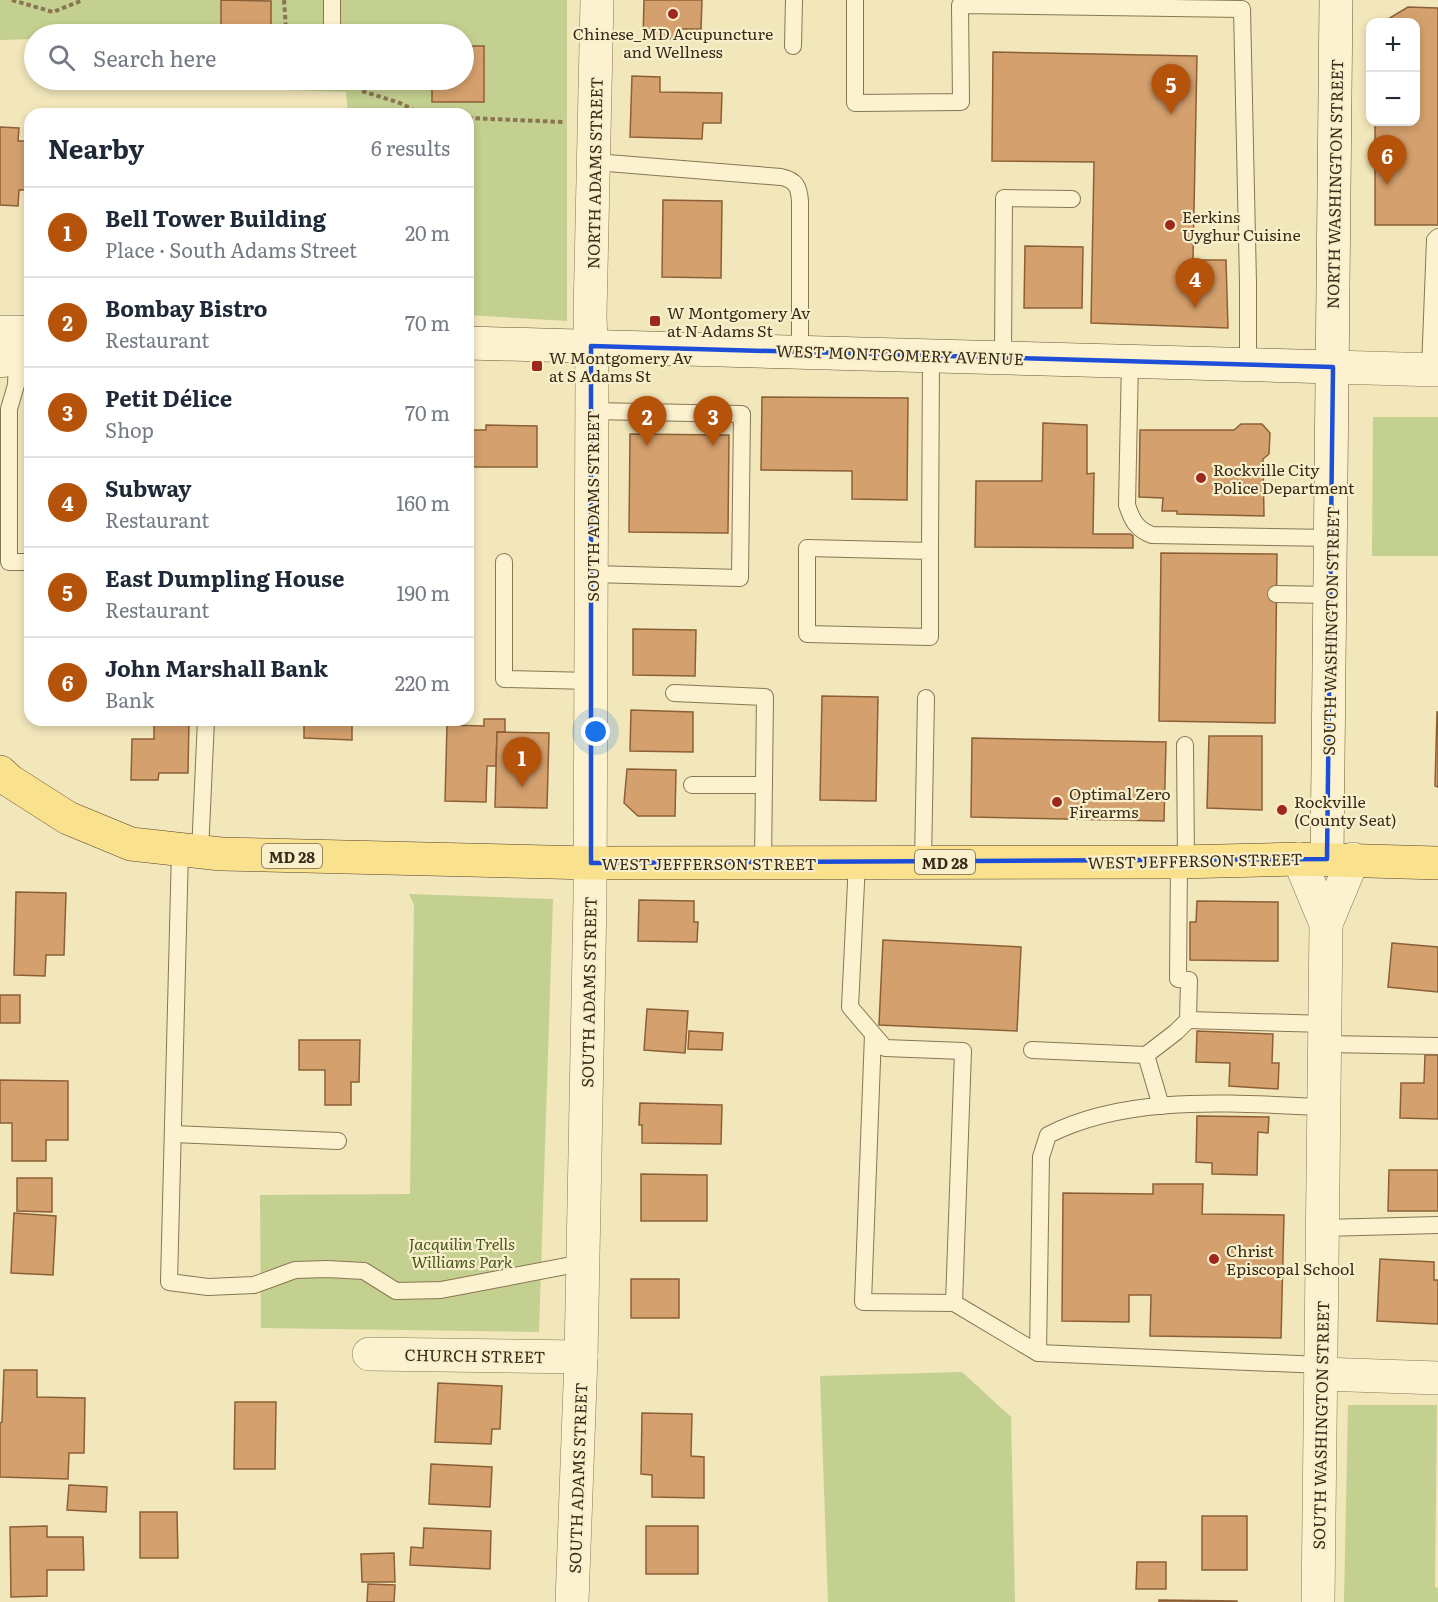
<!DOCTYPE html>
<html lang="en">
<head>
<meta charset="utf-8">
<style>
	body { margin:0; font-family:Literata,serif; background:#f2f2f3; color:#1f2937 }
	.controls { position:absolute; right:18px; top:18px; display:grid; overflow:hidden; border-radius:12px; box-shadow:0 3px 9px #0003 }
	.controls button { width:54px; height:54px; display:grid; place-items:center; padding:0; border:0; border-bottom:2px solid #e0e1e3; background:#fff; color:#1f2937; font:30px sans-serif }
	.you { position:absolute; left:596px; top:732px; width:21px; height:21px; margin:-15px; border:4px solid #fff; border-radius:50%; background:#1a73e8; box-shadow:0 0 0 9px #1a73e833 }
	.badge { display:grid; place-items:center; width:39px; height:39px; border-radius:50%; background:#b45309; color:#fff; font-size:20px; font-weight:700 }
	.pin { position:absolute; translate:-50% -50px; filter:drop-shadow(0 2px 3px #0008) }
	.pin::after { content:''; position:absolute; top:32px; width:21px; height:18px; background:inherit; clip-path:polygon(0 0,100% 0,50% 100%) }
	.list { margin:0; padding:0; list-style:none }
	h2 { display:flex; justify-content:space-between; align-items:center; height:78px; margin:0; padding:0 24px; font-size:26px }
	h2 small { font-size:20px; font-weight:400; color:#747a83 }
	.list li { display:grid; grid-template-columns:39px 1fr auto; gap:18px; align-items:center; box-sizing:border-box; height:90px; padding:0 24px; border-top:2px solid #e0e1e3 }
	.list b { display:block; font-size:22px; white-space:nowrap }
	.list p { margin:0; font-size:20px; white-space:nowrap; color:#747a83 }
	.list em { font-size:20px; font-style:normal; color:#747a83 }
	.icon { flex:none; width:33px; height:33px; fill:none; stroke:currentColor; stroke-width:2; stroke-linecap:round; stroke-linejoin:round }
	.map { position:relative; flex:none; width:1438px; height:1602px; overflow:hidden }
	.search { position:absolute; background:#fff; box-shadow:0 3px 9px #0003; left:24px; top:24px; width:450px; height:66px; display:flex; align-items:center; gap:15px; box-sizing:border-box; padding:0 21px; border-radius:33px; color:#747a83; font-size:22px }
	.panel { position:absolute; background:#fff; box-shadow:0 3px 9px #0003; left:24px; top:108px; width:450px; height:618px; border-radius:18px }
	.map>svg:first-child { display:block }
	.green { fill:#c3d08f }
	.building { fill:#d4a06d; stroke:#8c6037; stroke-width:1.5 }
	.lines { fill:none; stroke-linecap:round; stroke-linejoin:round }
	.lane-casing { stroke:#8a7553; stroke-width:18 }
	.street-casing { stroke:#8a7553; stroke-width:34 }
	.secondary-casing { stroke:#6c5637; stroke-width:34 }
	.primary-casing { stroke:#574229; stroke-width:34 }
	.path { stroke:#8a7553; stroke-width:4; stroke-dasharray:4.5 3; stroke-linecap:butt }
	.lane { stroke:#fcf2cf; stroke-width:16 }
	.street { stroke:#fcf2cf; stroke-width:33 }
	.secondary { stroke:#fcf2cf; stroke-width:33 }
	.primary { stroke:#fae18e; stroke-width:33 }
	.marked { fill:none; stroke:#1d4ed8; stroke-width:4.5; stroke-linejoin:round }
	.poi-dot { fill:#9f281e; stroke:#f9efcb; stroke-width:2 }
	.labels { text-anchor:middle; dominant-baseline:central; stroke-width:4.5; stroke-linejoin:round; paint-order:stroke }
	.shield { fill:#f9efcb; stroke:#72664f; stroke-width:1.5 }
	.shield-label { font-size:15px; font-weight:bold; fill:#382b1a }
	.poi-label { font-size:16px; fill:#382b1a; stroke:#f9efcb; text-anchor:start }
	.street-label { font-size:16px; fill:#382b1a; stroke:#f9efcb }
	.park-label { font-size:16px; font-style:italic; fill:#44561e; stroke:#f9efcb }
</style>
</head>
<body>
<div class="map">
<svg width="1438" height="1602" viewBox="0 0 1438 1602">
	<rect width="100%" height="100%" fill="#f2e6bb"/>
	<!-- green -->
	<g class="green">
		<polygon points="0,0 567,0 567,321 468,315 468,114 348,114 346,92 258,89 258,80 464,80 464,34 34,34 34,39 0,40"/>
		<polygon points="1373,417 1438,417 1438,556 1372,556"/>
		<polygon points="409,894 553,899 539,1332 261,1328 260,1195 410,1194 414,905"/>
		<polygon points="962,1372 1011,1417 1015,1602 828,1602 820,1376"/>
		<polygon points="1348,1405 1437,1405 1435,1587 1438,1588 1438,1602 1344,1602"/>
	</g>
	<!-- building -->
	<g class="building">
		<polygon points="221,0 271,1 271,34 221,34"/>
		<polygon points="644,0 702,0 701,29 680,29 680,39 643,38"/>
		<polygon points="1408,7 1438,8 1438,225 1375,225 1375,122 1416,122 1416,22 1383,22"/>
		<polygon points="464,46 484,46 484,102 432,102 432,80 464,80"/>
		<polygon points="993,52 1197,56 1193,260 1226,260 1228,328 1091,323 1094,162 992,161"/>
		<polygon points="632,76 660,77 660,92 722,93 721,123 703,123 702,139 630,137"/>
		<polygon points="0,127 19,128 18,141 30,141 30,190 19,190 18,206 0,205"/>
		<polygon points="663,200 722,201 721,278 662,277"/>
		<polygon points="1025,246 1083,247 1082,308 1024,308"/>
		<polygon points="762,397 908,398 907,500 852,499 852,471 761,470"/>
		<polygon points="1043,423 1087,425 1087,474 1094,473 1093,534 1130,534 1133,536 1133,548 975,547 976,481 1042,481"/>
		<polygon points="1241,424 1262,424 1270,433 1269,454 1263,459 1264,516 1177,514 1177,511 1162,511 1163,498 1139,497 1140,430 1234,430"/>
		<polygon points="486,425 537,426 537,467 473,467 473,430 486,430"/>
		<polygon points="630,434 729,435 728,533 629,532"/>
		<polygon points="1161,553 1277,554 1275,723 1159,721"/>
		<polygon points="633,629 696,630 695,676 633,675"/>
		<polygon points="822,696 878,697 876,801 820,800"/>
		<polygon points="631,710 693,712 693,752 630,751"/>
		<polygon points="1437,712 1438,712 1438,787 1435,786"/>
		<polygon points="484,719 505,719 505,732 497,732 496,766 487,766 486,802 445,801 447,725 484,726"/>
		<polygon points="154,720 189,720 188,773 159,773 158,780 131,780 132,739 154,739"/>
		<polygon points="304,720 352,720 352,740 304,738"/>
		<polygon points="497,732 549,733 547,808 495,807"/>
		<polygon points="1209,736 1262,736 1262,810 1207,808"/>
		<polygon points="972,738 1166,742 1164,821 971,817"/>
		<polygon points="627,769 676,770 675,816 638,816 624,803"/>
		<polygon points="16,892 66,893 64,955 46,955 45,976 14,975"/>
		<polygon points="639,900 694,901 694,922 698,922 697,942 638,941"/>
		<polygon points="1197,901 1278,902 1278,961 1190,960 1190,922 1196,922"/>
		<polygon points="883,940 1021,947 1017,1031 879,1025"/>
		<polygon points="1392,943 1438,947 1438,992 1388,987"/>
		<rect x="0" y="995" width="20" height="28"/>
		<polygon points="647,1009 688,1011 685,1053 644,1050"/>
		<polygon points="689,1031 723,1033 722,1050 688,1049"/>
		<polygon points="1197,1031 1273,1034 1272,1063 1279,1063 1278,1089 1229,1086 1230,1063 1196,1062"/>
		<polygon points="299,1040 360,1040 359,1082 351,1082 351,1105 325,1105 325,1070 299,1070"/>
		<polygon points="1425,1055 1438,1055 1438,1119 1400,1118 1401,1083 1424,1083"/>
		<polygon points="0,1080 68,1081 68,1140 46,1140 46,1161 12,1161 12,1123 0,1123"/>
		<polygon points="640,1103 722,1105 721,1144 642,1143 642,1125 639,1125"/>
		<polygon points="1197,1116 1269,1117 1268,1133 1258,1132 1257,1175 1212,1174 1212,1163 1196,1162"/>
		<polygon points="1389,1170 1438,1170 1438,1211 1388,1211"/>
		<polygon points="641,1174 707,1175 707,1221 641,1221"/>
		<polygon points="17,1178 52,1178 52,1212 17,1211"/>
		<polygon points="1153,1184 1203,1184 1202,1214 1284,1215 1281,1338 1150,1336 1151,1295 1129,1295 1129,1322 1062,1321 1063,1193 1153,1194"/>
		<polygon points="14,1213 56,1216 53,1275 11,1273"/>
		<polygon points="1380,1259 1434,1262 1434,1280 1438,1280 1438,1324 1377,1321"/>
		<rect x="631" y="1279" width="48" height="39"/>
		<polygon points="4,1370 37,1370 37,1397 85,1398 84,1453 69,1453 68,1479 0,1477 0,1423 2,1422"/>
		<polygon points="438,1383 502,1386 500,1429 492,1429 491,1444 435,1442"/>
		<polygon points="235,1402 276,1402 275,1469 234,1469"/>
		<polygon points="642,1413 692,1414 691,1456 704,1457 704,1498 652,1497 652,1475 641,1474"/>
		<polygon points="431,1464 492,1467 490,1507 429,1504"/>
		<polygon points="69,1485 107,1487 106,1512 67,1510"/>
		<polygon points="140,1512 177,1512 178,1558 140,1558"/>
		<rect x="1202" y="1516" width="45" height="54"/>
		<polygon points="47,1526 47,1537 83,1537 84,1570 47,1570 47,1596 11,1597 10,1527"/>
		<rect x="646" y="1526" width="52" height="48"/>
		<polygon points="424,1528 491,1531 490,1569 410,1565 411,1547 423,1548"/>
		<polygon points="394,1553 395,1582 362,1582 361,1554"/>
		<polygon points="1137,1562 1166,1562 1166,1589 1136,1589"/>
		<polygon points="368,1584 395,1585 394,1602 367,1602"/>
		<polygon points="1159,1600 1237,1601 1237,1602 1159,1602"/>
	</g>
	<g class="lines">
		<!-- lane casing -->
		<g class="lane-casing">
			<g id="lane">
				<polyline points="332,0 332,29"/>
				<polyline points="855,0 855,103 961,102 960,5 1242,9 1248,283 1248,365"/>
				<polyline points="793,46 794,0"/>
				<path d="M 595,162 L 781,177 C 796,180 799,187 800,201 L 800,351"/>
				<polyline points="1003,357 1004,198 1072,199"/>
				<polyline points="17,358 16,385 9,409 9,562 30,562"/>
				<path d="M 1130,361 L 1127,505 C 1132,520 1136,529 1152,535 L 1331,538"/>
				<polyline points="1430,369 1435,240 1438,237"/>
				<polyline points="930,551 930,637 807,634 807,548 930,551 931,355"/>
				<polyline points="504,562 504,679 591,681"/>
				<polyline points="592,574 740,578 742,414 592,411"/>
				<polyline points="1276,594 1330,595"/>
				<polyline points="674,693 765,697 763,862"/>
				<polyline points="1185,745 1186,861"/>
				<polyline points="692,785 764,785"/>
				<polyline points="180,850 169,1282 208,1287 254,1285 295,1270 327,1269 364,1271 396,1291 441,1290 582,1263"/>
				<polyline points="200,852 206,720"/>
				<polyline points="857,862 850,1007 873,1034 863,1302 954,1303 963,1051 885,1048 873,1034"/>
				<polyline points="923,862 926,698"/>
				<polyline points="1188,1020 1326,1024"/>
				<polyline points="1326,1044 1438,1046"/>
				<polyline points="1032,1050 1146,1055 1161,1106"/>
				<polyline points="1146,1055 1176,1032 1188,1020 1189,980 1178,979 1179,862"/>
				<polyline points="173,1134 338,1141"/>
				<polyline points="1323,1228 1438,1225"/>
				<polyline points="954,1303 1038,1353 1321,1365"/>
				<path d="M 1038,1353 L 1041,1157 L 1048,1135 C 1130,1093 1236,1104 1325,1107"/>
			</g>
		</g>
		<!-- street casing -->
		<g class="street-casing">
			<g id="street">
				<polyline points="1333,367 1438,370"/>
				<polyline points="1299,859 1326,924 1318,1602"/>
				<polyline points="1326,924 1353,859"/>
				<polyline points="369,1354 581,1357"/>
				<polyline points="1321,1374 1438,1378"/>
				<polyline points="572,1602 581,1357 590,900 592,373 590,315 597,0"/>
			</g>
		</g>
		<!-- secondary casing -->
		<g class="secondary-casing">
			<g id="secondary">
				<polyline points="0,332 30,332"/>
				<polyline points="468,343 1333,367"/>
				<polyline points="0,361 30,357"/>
				<polyline points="1327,859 1336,0"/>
			</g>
		</g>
		<!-- primary casing -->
		<g class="primary-casing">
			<polyline id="primary" points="0,772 10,781 68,818 131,844 221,854 591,863 1179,862 1299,859 1438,863"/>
		</g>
		<!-- path -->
		<g class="path">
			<polyline points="12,0 53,12 83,0"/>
			<polyline points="284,0 286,29 311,29"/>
			<polyline points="352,80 362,91 400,103 422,114"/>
			<polyline points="468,118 563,122"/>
		</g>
		<!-- lane -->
		<use href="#lane" class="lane"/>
		<!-- street -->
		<use href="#street" class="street"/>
		<!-- secondary -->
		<use href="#secondary" class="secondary"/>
		<!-- primary -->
		<use href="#primary" class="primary"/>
	</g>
	<!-- marked area -->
	<path class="marked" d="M 591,346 L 1333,367 L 1327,859 L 591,863 Z"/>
	<!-- markers -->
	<g class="poi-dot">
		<circle cx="673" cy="14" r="6"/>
		<circle cx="1170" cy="225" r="6"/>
		<rect x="649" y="315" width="12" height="12" rx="3"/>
		<rect x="531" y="360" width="12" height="12" rx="3"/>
		<circle cx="1201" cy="478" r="6"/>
		<circle cx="1057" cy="802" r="6"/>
		<circle cx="1282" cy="810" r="6"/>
		<circle cx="1214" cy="1259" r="6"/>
	</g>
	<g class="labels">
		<!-- shield labels -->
		<g class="shield">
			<rect x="262" y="844" width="60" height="24" rx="4.5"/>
			<rect x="915" y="850" width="60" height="24" rx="4.5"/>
		</g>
		<g class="shield-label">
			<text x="292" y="856">MD 28</text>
			<text x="945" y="862">MD 28</text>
		</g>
		<!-- poi labels -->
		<g class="poi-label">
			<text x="673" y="33" text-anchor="middle">Chinese_MD Acupuncture<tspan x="673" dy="18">and Wellness</tspan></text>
			<text x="1182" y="216">Eerkins<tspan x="1182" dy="18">Uyghur Cuisine</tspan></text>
			<text x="667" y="312">W Montgomery Av<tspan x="667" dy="18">at N Adams St</tspan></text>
			<text x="549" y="357">W Montgomery Av<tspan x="549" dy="18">at S Adams St</tspan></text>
			<text x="1213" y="469">Rockville City<tspan x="1213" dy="18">Police Department</tspan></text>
			<text x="1069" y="793">Optimal Zero<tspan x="1069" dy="18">Firearms</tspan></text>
			<text x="1294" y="801">Rockville<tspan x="1294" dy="18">(County Seat)</tspan></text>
			<text x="1226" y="1250">Christ<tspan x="1226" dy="18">Episcopal School</tspan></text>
		</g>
		<!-- street labels -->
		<g class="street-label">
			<text transform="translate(594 173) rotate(-89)">NORTH ADAMS STREET</text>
			<text transform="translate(1334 184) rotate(-89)">NORTH WASHINGTON STREET</text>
			<text transform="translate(900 354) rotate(2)">WEST MONTGOMERY AVENUE</text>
			<text transform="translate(592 506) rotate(-90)">SOUTH ADAMS STREET</text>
			<text transform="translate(1330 631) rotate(-89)">SOUTH WASHINGTON STREET</text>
			<text transform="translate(1195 860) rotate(-1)">WEST JEFFERSON STREET</text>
			<text x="709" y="863">WEST JEFFERSON STREET</text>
			<text transform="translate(588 992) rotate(-89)">SOUTH ADAMS STREET</text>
			<text transform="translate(475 1355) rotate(1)">CHURCH STREET</text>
			<text transform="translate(1320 1425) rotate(-89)">SOUTH WASHINGTON STREET</text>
			<text transform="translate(577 1478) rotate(-88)">SOUTH ADAMS STREET</text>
		</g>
		<!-- park labels -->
		<g class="park-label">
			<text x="462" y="1243">Jacquilin Trells<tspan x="462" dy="18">Williams Park</tspan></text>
		</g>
	</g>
</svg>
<div class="controls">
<button>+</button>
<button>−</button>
</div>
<div class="you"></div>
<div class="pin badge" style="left:522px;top:787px">1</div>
<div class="pin badge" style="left:647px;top:446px">2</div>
<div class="pin badge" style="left:713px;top:446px">3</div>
<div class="pin badge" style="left:1195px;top:308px">4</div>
<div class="pin badge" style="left:1171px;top:114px">5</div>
<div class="pin badge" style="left:1387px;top:185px">6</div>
<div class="search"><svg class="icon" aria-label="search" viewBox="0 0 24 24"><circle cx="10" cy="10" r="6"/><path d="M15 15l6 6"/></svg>Search here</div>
<section class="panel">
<h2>Nearby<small>6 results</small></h2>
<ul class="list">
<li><span class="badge">1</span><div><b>Bell Tower Building</b><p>Place · South Adams Street</p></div><em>20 m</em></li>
<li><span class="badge">2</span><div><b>Bombay Bistro</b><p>Restaurant</p></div><em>70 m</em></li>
<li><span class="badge">3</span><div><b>Petit Délice</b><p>Shop</p></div><em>70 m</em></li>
<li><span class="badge">4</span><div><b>Subway</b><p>Restaurant</p></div><em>160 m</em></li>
<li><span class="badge">5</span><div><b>East Dumpling House</b><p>Restaurant</p></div><em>190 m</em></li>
<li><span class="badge">6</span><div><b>John Marshall Bank</b><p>Bank</p></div><em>220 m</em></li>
</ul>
</section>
</div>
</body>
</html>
